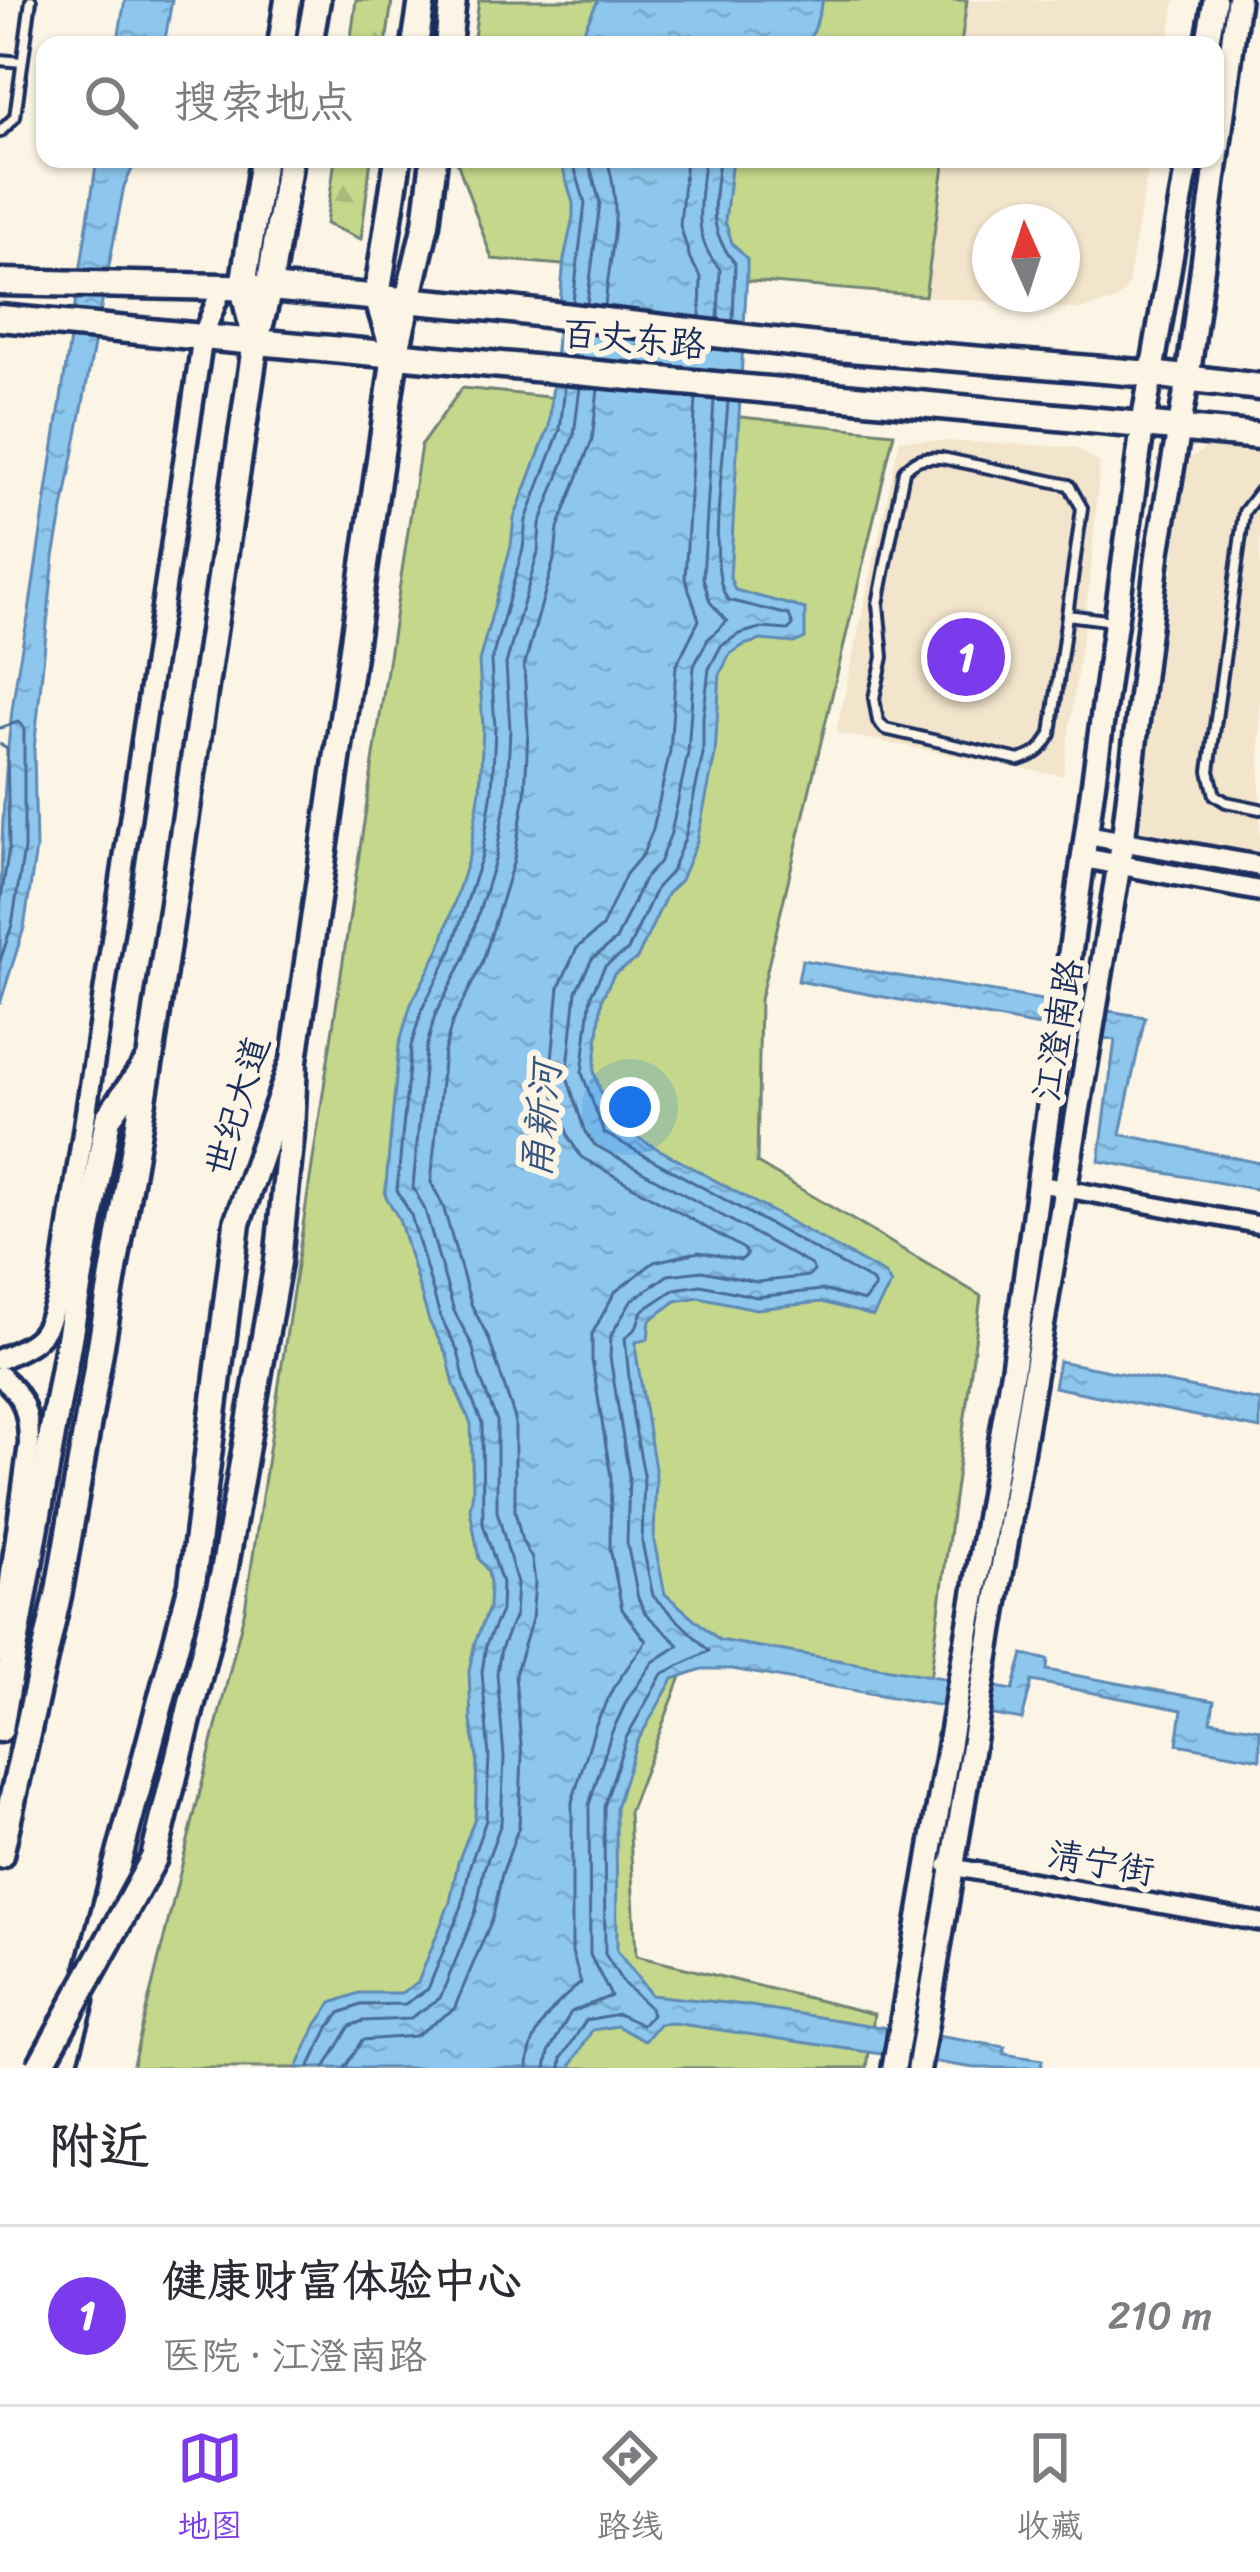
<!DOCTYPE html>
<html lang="zh">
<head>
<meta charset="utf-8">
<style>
	body { margin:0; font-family:Sriracha,"LXGW WenKai TC",sans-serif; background:#f2f2f3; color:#2b2b33 }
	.compass { position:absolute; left:972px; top:204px; width:108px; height:108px; border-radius:50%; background:#fff; box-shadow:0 3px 9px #0004; rotate:357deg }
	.you { position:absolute; left:630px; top:1107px; width:42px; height:42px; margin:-30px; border:9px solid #fff; border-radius:50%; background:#1a73e8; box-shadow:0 0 0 18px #1a73e833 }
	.badge { display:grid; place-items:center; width:78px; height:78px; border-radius:50%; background:#7c3aed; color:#fff; font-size:39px; font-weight:700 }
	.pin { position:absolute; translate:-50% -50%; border:6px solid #fff; box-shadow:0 3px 12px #0006 }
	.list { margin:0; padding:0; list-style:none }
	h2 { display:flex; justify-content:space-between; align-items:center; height:156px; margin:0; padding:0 48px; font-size:51px }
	h2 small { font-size:39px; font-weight:400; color:#7c7c81 }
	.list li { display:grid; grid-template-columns:78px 1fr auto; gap:36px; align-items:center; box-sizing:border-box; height:180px; padding:0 48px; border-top:3px solid #e1e1e2 }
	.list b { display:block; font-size:45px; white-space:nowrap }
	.list p { margin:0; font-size:39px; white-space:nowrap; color:#7c7c81 }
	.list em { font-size:39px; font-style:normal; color:#7c7c81 }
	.icon { flex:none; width:66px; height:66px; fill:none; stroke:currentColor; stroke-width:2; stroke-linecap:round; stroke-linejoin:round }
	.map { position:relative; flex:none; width:1260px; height:2068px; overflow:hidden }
	.search { position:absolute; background:#fff; box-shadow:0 3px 9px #0004; left:36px; right:36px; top:36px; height:132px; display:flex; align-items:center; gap:30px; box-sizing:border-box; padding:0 42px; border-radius:24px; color:#7c7c81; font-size:45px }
	.sheet { height:336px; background:#fff }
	nav { display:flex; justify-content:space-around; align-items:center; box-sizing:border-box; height:168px; border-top:3px solid #e1e1e2; background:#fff; font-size:33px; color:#7c7c81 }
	nav a { display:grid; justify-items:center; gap:6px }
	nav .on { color:#7c3aed }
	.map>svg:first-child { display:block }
	.built { fill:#f3e5cc; fill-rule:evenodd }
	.green { fill:#c4d78b; stroke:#708374; stroke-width:3 }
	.forest { fill:url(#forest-firs); stroke:#708374; stroke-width:3 }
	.water { fill:url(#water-ripples); stroke:#5f8ab4; stroke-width:3 }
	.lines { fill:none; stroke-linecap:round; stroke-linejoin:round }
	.shore { stroke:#496c97; stroke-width:3 }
	.service-casing { stroke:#1b2f5e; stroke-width:16 }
	.minor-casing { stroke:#1b2f5e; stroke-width:24 }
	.tertiary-casing { stroke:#1b2f5e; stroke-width:27 }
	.secondary-casing { stroke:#1b2f5e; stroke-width:30 }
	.primary-casing { stroke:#1b2f5e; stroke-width:33 }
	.trunk-casing { stroke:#1b2f5e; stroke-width:33 }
	.service { stroke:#fcf5e5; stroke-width:8 }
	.minor { stroke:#fcf5e5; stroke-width:15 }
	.tertiary { stroke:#fcf5e5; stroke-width:18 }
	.secondary { stroke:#fcf5e5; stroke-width:21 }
	.primary { stroke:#fcf5e5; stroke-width:24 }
	.trunk { stroke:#fcf5e5; stroke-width:24 }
	.trunk-bridge-casing { stroke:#1b2f5e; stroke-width:33; stroke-linecap:butt }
	.trunk-bridge { stroke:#fcf5e5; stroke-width:24 }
	.labels { text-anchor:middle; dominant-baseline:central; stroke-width:12; stroke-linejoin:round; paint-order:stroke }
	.street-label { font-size:36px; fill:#1b2f5e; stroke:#fcf5e5 }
	.water-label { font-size:39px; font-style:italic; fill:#385582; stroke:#fcf5e5 }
</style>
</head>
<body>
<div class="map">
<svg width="1260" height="2068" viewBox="0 0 1260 2068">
	<defs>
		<pattern id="forest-firs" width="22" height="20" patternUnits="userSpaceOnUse" patternTransform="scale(3)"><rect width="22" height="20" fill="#c4d78b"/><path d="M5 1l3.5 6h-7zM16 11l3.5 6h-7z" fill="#a8b97a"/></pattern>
		<pattern id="water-ripples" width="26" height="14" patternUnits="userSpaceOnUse" patternTransform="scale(3)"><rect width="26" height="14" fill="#8dc7ed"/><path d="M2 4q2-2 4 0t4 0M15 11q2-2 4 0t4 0" fill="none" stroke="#79abce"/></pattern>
	</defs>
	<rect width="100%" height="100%" fill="#fcf5e5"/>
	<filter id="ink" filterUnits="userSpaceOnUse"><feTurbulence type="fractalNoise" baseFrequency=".00833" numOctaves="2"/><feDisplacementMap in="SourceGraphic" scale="24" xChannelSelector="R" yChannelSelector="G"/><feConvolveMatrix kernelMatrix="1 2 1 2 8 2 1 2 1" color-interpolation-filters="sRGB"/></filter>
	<g filter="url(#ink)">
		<!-- built -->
		<g class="built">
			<polygon points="967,0 1175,0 1168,45 961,45"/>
			<path d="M 945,159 L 1150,159 L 1127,289 L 1115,301 L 1079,310 L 925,296 ZM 990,222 L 1062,222 L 1062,294 L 990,294 Z"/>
			<polygon points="900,439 1074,447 1100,463 1090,581 1063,776 836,733"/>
			<polygon points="1212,445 1260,453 1260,853 1139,831 1186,460"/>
		</g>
		<!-- green -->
		<g class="green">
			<polygon points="479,0 967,0 961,45 473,45"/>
			<polygon points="456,159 945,159 925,296 492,259"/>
			<polygon points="462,388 894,433 760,1000 757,1163 981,1296 930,1679 689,1656 629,1812 636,1956 874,2014 867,2068 132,2068 245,1609 421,445"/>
		</g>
		<!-- forest -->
		<g class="forest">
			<polygon points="356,0 392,0 386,45 350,45"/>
			<polygon points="335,159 371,159 361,239 326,224"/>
		</g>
		<!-- water -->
		<g class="water">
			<polygon points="125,0 172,0 164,45 117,45"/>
			<polygon points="598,0 823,0 814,31 804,45 577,45"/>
			<path d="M 97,159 L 137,159 L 124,186 L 54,557 L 34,750 L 36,849 L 24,928 L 0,1004 C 0,877 0,740 28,618 Z"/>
			<polygon points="560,159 732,159 725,221 732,243 747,259 747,272 730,578 735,590 805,609 805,638 794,643 761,640 744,645 730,654 720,674 715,755 697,841 681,880 667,894 637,959 614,974 602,998 594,1072 611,1123 885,1274 891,1284 873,1316 822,1302 756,1309 699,1297 676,1301 650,1320 648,1339 636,1342 636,1353 656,1475 654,1541 665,1594 719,1640 1013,1690 1023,1654 1048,1660 1047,1670 1214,1701 1211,1721 1260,1729 1260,1759 1177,1744 1182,1710 1032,1681 1022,1720 732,1669 702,1669 673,1679 636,1744 616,1808 617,1951 651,1995 745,2005 1005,2047 1004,2054 1042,2060 1041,2068 975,2068 674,2023 659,2024 645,2041 617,2026 592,2030 570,2068 297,2068 317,2024 332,2003 359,1993 401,1993 418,1982 450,1902 458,1862 475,1818 477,1757 471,1721 469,1671 475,1642 489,1608 490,1583 488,1571 479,1559 470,1509 473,1492 471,1424 454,1385 447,1355 429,1321 399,1219 385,1195 399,1045 411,1004 440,948 470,853 480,790 483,728 479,661 511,546 514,518 549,427 564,259 573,217 573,203"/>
			<polygon points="802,960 1145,1017 1120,1134 1260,1163 1260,1190 1099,1161 1115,1040 798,981"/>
			<polygon points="1059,1361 1260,1401 1260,1429 1054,1387"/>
		</g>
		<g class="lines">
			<!-- shore -->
			<g class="shore">
				<polyline points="572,159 585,203 573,302"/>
				<polyline points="686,159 680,225 690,259 701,277 700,317"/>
				<path d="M 704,159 C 701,199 690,237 720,269 L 718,319"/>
				<path d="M 719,159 C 715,202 705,228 735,263 L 733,321"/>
				<polyline points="587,304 600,203 588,159"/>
				<path d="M 605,306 C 610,248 624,216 607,159"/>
				<polyline points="0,728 18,722 24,728 24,849 12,925 0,961"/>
				<polyline points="0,744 7,749 9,848 0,905"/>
				<polyline points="309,2068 327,2030 340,2013 361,2005 405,2004 428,1989 462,1906 470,1865 486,1820 489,1757 482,1672 486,1645 501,1611 502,1583 483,1524 482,1423 465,1382 458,1351 440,1316 411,1215 397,1190 411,1046 422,1009 451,952 482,855 492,791 495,728 491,662 523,549 526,520 560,430 565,386"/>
				<polyline points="325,2068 350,2026 363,2021 409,2019 440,1998 476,1911 484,1869 501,1823 504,1757 497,1673 501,1649 515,1615 517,1583 497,1511 497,1421 480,1377 472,1345 454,1311 425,1210 413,1187 426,1049 435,1015 465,957 496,857 507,793 510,729 506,664 538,552 540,524 574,435 580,387"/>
				<polyline points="345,2068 362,2040 415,2036 454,2009 493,1917 502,1874 519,1826 522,1756 515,1675 532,1619 535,1582 532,1559 522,1541 515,1511 515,1419 489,1339 471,1304 443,1206 431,1182 444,1052 452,1023 482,964 514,860 525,795 528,730 524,667 555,556 558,528 592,440 598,389"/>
				<path d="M 528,2068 C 529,2032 555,2003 581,1983 L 572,1952 L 572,1802 L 596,1724 L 613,1688 L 646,1641 L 622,1609 L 610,1548 L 611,1477 L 592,1360 L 592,1334 L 615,1292 L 654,1262 L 699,1252 L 741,1260 L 747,1255 L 744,1249 L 581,1157 L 569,1138 L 550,1080 L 559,987 L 577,948 L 602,927 L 626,874 L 643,854 L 653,829 L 670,751 L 676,666 L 699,620 L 685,578 L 696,398"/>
				<polyline points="546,2068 549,2052 571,2012 611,1996 590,1955 589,1805 611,1734 627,1700 653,1662 679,1645 645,1613 638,1598 627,1543 629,1476 610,1357 611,1335 632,1300 668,1275 702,1271 757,1282 809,1276 814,1271 811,1265 595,1145 585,1132 567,1077 576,991 592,959 616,940 644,879 659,863 671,833 688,753 694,666 708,639 727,621 710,602 703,578 714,400"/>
				<path d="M 561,2068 L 562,2058 L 586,2020 L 618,2014 L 642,2025 L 652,2015 L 650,2008 L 623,1983 L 605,1954 L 604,1807 L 626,1738 L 662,1674 L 709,1651 L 653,1596 L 642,1542 L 644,1475 L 633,1418 L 625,1338 L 636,1328 L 642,1311 L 675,1289 L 701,1285 L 757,1297 L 822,1290 L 864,1301 L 875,1287 L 872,1281 L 604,1133 L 582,1073 L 591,995 L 605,966 L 628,950 L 657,887 L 671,872 L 685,838 L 703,754 L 703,718 L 709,669 L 721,646 L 739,634 L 760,628 L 788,630 L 793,625 L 789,615 L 728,600 C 705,570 726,444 728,401"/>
			</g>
			<!-- service casing -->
			<g class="service-casing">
				<g id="service">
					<polyline points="0,60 22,62"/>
					<polyline points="0,132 15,117 31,0"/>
					<polyline points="1260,491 1244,512 1209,771 1215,795 1226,802 1260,809"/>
					<path d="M 1067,615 L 1082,508 L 1069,485 L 942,458 C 925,457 916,457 904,471 L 878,604 L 883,657 L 874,698 L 878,721 L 885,729 L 1019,760 C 1036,755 1042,750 1051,734 L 1067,615 L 1114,621"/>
				</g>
			</g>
			<!-- minor casing -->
			<g class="minor-casing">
				<g id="minor">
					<polyline points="1040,1184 1260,1225"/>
					<polyline points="947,1866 1260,1922"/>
				</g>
			</g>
			<!-- tertiary casing -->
			<g class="tertiary-casing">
				<g id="tertiary">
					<polyline points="1087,835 1260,866"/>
					<polyline points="1084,858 1260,891"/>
					<path d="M 0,1359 C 45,1339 44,1337 59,1292 L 203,335 L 222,288"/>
					<path d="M 0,1376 C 24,1396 29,1413 29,1444 L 0,1653"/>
				</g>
			</g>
			<!-- secondary casing -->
			<g class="secondary-casing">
				<g id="secondary">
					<polyline points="1207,45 1215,0"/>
					<polyline points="894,2068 1013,1368 1143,423 1188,159"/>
					<polyline points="919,2068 1123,841 1158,552 1188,377 1238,0"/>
				</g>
			</g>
			<!-- primary casing -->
			<g class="primary-casing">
				<g id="primary">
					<polyline points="448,45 453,0"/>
					<polyline points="0,282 269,288 494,308 825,347 1151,374 1260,387"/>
					<polyline points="0,318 1260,436"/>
					<polyline points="395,355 426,224 434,159"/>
					<polyline points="0,1855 59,1591 150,1059"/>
					<polyline points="90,1967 192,1584 237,1223 291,1067"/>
					<polyline points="62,2068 81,2001"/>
				</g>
			</g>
			<!-- trunk casing -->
			<g class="trunk-casing">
				<g id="trunk">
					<polyline points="281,45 288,0"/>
					<polyline points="309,45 317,0"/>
					<polyline points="415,45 422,0"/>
					<polyline points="254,334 243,287 263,159"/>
					<polyline points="278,1262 291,1134 294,1060 395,355 377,297 398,159"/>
					<polyline points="0,1729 108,1118 150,1059 256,340 269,288 290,159"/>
				</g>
			</g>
			<!-- service -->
			<use href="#service" class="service"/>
			<!-- minor -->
			<use href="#minor" class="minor"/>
			<!-- tertiary -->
			<use href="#tertiary" class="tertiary"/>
			<!-- secondary -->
			<use href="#secondary" class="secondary"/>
			<!-- primary -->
			<use href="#primary" class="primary"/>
			<!-- trunk -->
			<use href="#trunk" class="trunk"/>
			<!-- trunk-bridge casing -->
			<g class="trunk-bridge-casing">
				<polyline id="trunk-bridge" points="39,2068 154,1858 224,1572 278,1262"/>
			</g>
			<!-- trunk-bridge -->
			<use href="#trunk-bridge" class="trunk-bridge"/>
		</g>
	</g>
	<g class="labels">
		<!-- street labels -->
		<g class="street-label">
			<text transform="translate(634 339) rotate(5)">百丈东路</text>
			<text transform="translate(1058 1030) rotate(-80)">江澄南路</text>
			<text transform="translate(237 1106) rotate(-73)">世纪大道</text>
			<text transform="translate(1101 1863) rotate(10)">清宁街</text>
		</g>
		<!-- water labels -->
		<g class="water-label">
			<text transform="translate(541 1120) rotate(-85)">甬新河</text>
		</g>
	</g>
</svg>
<svg class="compass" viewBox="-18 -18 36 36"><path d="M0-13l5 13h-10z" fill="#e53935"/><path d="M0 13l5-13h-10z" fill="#7c7c81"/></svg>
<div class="you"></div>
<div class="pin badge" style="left:966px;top:657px">1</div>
<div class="search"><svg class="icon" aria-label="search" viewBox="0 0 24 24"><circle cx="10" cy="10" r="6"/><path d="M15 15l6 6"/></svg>搜索地点</div>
</div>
<section class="sheet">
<h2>附近<small></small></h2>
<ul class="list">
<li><span class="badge">1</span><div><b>健康财富体验中心</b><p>医院 · 江澄南路</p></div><em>210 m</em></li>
</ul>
</section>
<nav>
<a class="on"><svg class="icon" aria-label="map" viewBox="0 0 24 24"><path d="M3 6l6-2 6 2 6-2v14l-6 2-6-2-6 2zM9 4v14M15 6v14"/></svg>地图</a>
<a><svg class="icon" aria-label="directions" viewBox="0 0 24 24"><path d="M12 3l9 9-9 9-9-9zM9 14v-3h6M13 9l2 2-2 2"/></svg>路线</a>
<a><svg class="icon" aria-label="saved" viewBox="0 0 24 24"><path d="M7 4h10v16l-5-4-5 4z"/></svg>收藏</a>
</nav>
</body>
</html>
